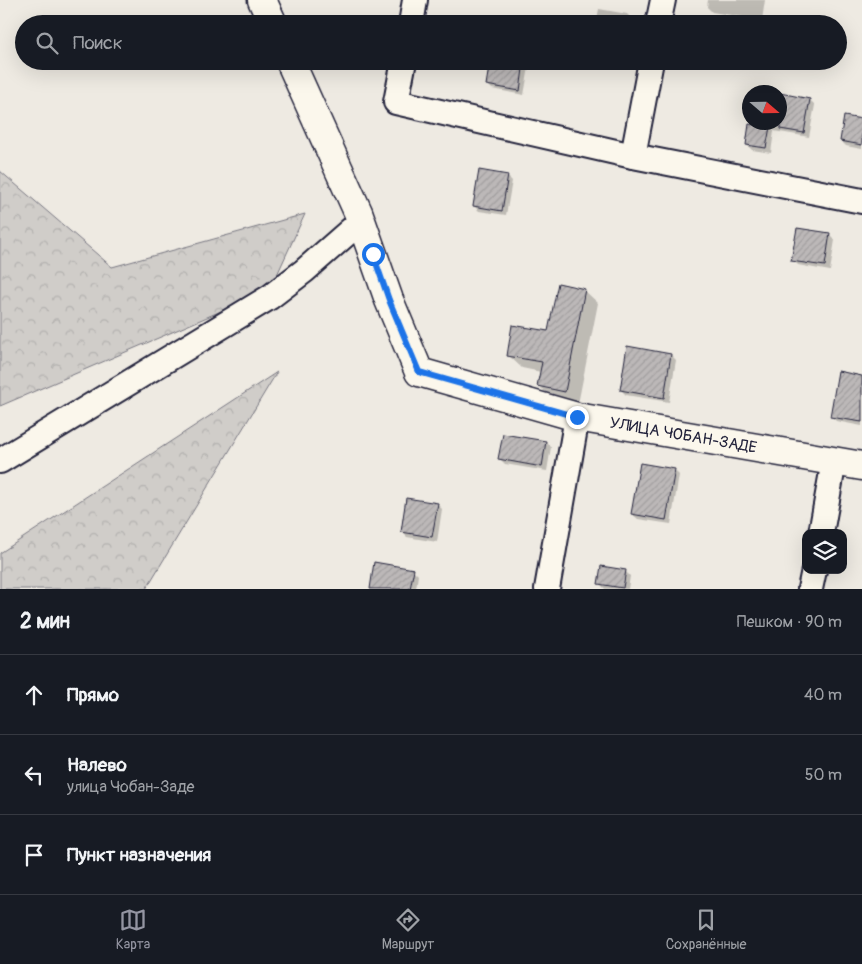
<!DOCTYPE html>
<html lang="ru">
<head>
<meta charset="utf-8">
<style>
	body { margin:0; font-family:Pangolin,sans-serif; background:#242831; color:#f1f3f6 }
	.controls { position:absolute; right:15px; bottom:15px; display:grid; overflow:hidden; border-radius:10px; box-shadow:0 5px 20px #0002 }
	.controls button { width:45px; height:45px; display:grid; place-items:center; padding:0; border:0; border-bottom:1px solid #363941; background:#171b24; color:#f1f3f6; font:25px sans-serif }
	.compass { position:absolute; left:742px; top:85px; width:45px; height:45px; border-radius:50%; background:#171b24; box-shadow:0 5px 20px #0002; rotate:110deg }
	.stop { position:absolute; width:15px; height:15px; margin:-11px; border:4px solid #1a73e8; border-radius:50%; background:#fff }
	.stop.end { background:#1a73e8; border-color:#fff; box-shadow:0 1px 5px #0008 }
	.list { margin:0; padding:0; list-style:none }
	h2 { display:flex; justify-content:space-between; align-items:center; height:65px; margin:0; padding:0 20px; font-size:21px }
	h2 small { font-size:16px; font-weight:400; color:#9ea1a6 }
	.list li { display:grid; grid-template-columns:32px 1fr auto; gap:15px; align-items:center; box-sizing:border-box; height:80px; padding:0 20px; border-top:1px solid #363941 }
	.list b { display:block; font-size:19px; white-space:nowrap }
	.list p { margin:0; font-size:16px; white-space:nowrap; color:#9ea1a6 }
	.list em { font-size:16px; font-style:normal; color:#9ea1a6 }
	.icon { flex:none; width:28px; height:28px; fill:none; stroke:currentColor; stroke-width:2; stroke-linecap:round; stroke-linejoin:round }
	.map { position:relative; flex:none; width:862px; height:589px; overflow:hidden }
	.search { position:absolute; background:#171b24; box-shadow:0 5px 20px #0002; left:15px; right:15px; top:15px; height:55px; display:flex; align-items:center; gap:12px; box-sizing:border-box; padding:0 18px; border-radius:28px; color:#9ea1a6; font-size:19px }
	.sheet { height:305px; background:#171b24 }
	nav { display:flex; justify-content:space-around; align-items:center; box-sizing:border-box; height:70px; border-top:1px solid #363941; background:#171b24; font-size:14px; color:#9ea1a6 }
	nav a { display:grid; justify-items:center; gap:2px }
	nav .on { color:#9495a2 }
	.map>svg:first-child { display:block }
	.forest { fill:url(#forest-crowns); stroke:#797882 }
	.shadow { fill:#0003 }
	.building { fill:url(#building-hatch); stroke:#22223b }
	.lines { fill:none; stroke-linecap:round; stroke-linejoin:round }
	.street-casing { stroke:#22223b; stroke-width:28 }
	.secondary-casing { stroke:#22223b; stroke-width:31 }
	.street { stroke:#fbf7ec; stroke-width:24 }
	.secondary { stroke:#fbf7ec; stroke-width:28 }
	.route { stroke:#1a73e8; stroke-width:6 }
	.labels { text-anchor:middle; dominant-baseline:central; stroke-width:4; stroke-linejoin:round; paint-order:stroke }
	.street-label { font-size:16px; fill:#22223b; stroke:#fbf7ec }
</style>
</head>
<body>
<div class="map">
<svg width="862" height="589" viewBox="0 0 862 589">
	<defs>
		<pattern id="forest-crowns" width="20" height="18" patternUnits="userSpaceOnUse" patternTransform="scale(1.25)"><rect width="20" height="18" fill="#d0cdc9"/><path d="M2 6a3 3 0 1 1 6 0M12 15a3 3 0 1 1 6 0" fill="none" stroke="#b2b0ae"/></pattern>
		<pattern id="building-hatch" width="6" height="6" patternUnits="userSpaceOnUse" patternTransform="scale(1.25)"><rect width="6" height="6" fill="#bcb8b8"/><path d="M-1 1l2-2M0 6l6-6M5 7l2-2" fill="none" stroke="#a19e9f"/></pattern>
	</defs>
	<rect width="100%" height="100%" fill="#eeeae2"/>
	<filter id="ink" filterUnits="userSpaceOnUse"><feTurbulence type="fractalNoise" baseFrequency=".02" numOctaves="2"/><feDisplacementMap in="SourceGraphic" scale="10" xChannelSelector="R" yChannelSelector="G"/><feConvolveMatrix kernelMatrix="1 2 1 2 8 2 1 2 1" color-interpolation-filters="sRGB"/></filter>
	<g filter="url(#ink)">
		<!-- forest -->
		<g class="forest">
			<polygon points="0,171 112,267 305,214 270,290 0,406"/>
			<polygon points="277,372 146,589 0,589 0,553"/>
		</g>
		<!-- shadow -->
		<g class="shadow">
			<polygon points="708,0 765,0 762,20 712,12 707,7"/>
			<polygon points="599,9 627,14 632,19 631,24 596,24"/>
			<polygon points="491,61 524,61 529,67 524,95 492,89 487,84"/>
			<polygon points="780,95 810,100 815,105 809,137 774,131 771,153 752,150 747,145 750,125 771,128 772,122 780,122"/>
			<polygon points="862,120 862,149 846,146 841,141"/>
			<polygon points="507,176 512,181 506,215 479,211 474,206"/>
			<polygon points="830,235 835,240 830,271 798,265 793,260"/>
			<polygon points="584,290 598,303 578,404 552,399 539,386 541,372 522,368 508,355 549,333"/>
			<polygon points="671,355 676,360 669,402 626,395 621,390"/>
			<polygon points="862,377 862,426 836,421 831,416"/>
			<polygon points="546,442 551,447 547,471 505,464 500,459"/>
			<polygon points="674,470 679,475 671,524 638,519 632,514"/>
			<polygon points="437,504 442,509 437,542 407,537 402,532"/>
			<polygon points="375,564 413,570 418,575 416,589 371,589"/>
			<polygon points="625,571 630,576 628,589 605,589 600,584"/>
		</g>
		<!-- building -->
		<g class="building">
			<polygon points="490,61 524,61 520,91 486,85"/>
			<polygon points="780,93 810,99 804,133 780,129"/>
			<polygon points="844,116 862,119 862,145 840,141"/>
			<polygon points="749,124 770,127 766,148 746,145"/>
			<polygon points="479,170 508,175 502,211 473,206"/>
			<polygon points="797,228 830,233 825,266 791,261"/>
			<polygon points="558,283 585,289 565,392 537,386 542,362 507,356 512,325 548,331"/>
			<polygon points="627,346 671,354 664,398 620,390"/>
			<polygon points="838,371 862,376 862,422 830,417"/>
			<polygon points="503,434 546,441 542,467 498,459"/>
			<polygon points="640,463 675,469 666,520 631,514"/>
			<polygon points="406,498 438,503 432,537 401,532"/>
			<polygon points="374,562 414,569 410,589 370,589"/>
			<polygon points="601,566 626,570 623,588 598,584"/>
		</g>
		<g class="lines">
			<!-- street casing -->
			<g class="street-casing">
				<g id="street">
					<polyline points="411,24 415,0"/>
					<polyline points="658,24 663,0"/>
					<polyline points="404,61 396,102 633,156 862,201"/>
					<polyline points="633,156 651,61"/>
					<polyline points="0,461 270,297 304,271 361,221"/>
					<polyline points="821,533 834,461"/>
					<polyline points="547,589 577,417"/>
					<polyline points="810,589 814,570"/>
				</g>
			</g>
			<!-- secondary casing -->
			<g class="secondary-casing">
				<g id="secondary">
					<polyline points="262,0 273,24"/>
					<path id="s1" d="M 290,61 L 358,212 L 389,300 L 419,372 L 577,417 L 862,466"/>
				</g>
			</g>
			<!-- street -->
			<use href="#street" class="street"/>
			<!-- secondary -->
			<use href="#secondary" class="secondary"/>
		</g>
	</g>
	<g class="lines" filter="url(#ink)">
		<!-- route -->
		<polyline class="route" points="373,254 389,300 419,372 577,417"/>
	</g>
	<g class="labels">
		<!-- street labels -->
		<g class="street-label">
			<text stroke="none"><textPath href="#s1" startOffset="609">УЛИЦА ЧОБАН-ЗАДЕ</textPath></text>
		</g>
	</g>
</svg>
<div class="controls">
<button><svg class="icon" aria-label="layers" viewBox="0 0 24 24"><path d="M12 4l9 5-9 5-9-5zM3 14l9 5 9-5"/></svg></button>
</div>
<svg class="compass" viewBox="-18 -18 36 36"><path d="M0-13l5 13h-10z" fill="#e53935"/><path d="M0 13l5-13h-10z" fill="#9ea1a6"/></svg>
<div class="stop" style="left:373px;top:254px"></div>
<div class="stop end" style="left:577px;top:417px"></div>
<div class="search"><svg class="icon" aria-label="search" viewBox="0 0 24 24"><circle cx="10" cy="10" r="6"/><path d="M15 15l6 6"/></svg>Поиск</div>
</div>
<section class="sheet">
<h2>2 мин<small>Пешком · 90 m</small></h2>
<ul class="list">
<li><svg class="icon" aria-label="ahead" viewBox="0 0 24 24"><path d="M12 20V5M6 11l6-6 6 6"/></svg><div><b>Прямо</b></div><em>40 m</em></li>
<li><svg class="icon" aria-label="left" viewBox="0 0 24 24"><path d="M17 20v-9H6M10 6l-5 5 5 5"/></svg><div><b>Налево</b><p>улица Чобан-Заде</p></div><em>50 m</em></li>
<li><svg class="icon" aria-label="arrive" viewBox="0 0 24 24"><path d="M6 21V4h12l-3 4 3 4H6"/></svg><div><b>Пункт назначения</b></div></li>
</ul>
</section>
<nav>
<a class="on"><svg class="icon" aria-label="map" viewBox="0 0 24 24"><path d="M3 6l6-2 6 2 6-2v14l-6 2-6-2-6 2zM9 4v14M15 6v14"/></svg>Карта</a>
<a><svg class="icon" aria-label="directions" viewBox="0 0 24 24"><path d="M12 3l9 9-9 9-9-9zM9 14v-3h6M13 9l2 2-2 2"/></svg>Маршрут</a>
<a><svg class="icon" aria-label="saved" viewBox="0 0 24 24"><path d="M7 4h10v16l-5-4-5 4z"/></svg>Сохранённые</a>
</nav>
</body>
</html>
